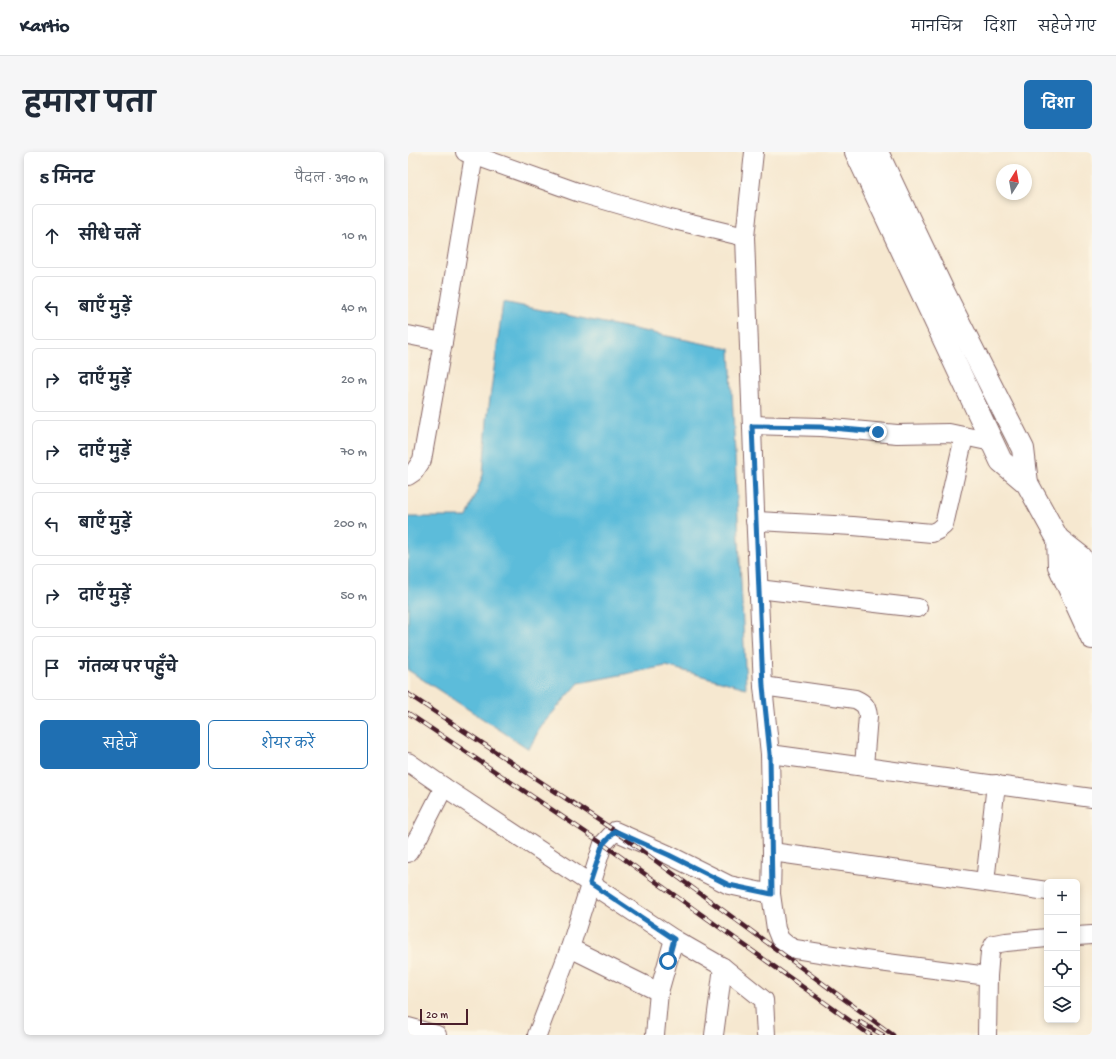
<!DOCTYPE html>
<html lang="hi">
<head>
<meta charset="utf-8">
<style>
	body { margin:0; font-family:"Gochi Hand","Playpen Sans Deva",sans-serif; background:#f6f6f7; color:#1f2937 }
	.controls { position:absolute; right:12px; bottom:12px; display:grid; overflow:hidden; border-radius:6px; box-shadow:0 2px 6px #0003 }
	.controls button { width:36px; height:36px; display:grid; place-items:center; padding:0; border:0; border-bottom:1px solid #e0e1e3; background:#fff; color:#1f2937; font:20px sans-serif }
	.compass { position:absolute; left:588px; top:12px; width:36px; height:36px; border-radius:50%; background:#fff; box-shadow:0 2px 6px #0003; rotate:11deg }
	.scale { position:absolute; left:12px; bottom:10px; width:48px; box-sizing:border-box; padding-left:4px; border:2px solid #4a1f2b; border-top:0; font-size:11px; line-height:14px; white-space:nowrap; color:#4a1f2b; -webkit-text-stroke:3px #fcf5e5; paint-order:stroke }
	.stop { position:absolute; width:12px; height:12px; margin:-9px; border:3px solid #1f6fb2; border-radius:50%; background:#fff }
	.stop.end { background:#1f6fb2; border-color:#fff; box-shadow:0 1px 4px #0008 }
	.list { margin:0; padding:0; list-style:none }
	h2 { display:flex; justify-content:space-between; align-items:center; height:52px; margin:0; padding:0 16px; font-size:17px }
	h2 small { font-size:13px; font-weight:400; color:#747a83 }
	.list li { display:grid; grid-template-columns:26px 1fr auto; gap:12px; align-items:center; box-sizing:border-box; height:64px; margin:0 8px 8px; padding:0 8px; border:1px solid #e0e1e3; border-radius:6px }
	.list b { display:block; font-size:15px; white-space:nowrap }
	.list em { font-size:13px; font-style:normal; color:#747a83 }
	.actions { display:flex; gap:8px; padding:12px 16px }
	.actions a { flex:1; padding:9px 0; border:1px solid #1f6fb2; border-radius:6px; text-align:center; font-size:14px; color:#1f6fb2 }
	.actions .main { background:#1f6fb2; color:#fff }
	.icon { flex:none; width:22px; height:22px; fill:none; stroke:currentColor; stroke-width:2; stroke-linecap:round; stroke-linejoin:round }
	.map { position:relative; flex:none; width:684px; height:883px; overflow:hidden; border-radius:6px }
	header { display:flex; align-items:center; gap:24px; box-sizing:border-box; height:56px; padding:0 20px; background:#fff; border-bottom:1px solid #e0e1e3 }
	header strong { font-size:19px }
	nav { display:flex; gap:22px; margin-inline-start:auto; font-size:14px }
	.intro { display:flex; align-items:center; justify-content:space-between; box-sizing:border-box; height:96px; padding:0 24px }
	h1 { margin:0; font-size:28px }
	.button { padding:10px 18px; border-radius:6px; background:#1f6fb2; color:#fff; font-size:14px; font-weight:700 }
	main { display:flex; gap:24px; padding:0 24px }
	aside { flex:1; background:#fff; border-radius:6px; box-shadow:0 2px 6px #0003 }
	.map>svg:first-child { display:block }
	.water { fill:#5cbcda; stroke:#536e82 }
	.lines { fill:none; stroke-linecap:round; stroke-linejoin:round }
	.minor-casing { stroke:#866565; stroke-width:20 }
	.tertiary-casing { stroke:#866565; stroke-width:24 }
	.primary-casing { stroke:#866565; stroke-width:24 }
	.minor { stroke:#fff; stroke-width:18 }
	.tertiary { stroke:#fff; stroke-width:22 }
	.primary { stroke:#fff; stroke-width:22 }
	.rail-casing { stroke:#4a1f2b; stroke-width:4.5 }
	.rail { stroke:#fcf5e5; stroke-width:3; stroke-dasharray:9; stroke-linecap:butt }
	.route { stroke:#1f6fb2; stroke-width:5 }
</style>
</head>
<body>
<header>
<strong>Kartio</strong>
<nav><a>मानचित्र</a><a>दिशा</a><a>सहेजे गए</a></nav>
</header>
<div class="intro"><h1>हमारा पता</h1><a class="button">दिशा</a></div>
<main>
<aside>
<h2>5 मिनट<small>पैदल · 390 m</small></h2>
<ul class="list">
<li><svg class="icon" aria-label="ahead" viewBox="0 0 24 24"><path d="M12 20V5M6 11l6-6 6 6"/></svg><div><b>सीधे चलें</b></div><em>10 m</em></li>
<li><svg class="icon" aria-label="left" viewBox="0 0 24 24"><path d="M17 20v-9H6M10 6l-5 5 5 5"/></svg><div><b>बाएँ मुड़ें</b></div><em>40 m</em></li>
<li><svg class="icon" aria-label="right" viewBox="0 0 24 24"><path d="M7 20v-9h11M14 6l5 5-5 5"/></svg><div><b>दाएँ मुड़ें</b></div><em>20 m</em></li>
<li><svg class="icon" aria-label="right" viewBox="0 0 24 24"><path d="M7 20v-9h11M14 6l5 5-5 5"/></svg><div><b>दाएँ मुड़ें</b></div><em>70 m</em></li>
<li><svg class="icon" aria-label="left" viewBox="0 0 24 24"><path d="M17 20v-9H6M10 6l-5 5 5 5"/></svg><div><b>बाएँ मुड़ें</b></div><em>200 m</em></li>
<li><svg class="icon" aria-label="right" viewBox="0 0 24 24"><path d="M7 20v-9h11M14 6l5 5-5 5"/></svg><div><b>दाएँ मुड़ें</b></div><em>50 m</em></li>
<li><svg class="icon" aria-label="arrive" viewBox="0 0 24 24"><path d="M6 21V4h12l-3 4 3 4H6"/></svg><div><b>गंतव्य पर पहुँचे</b></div></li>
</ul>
<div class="actions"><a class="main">सहेजें</a><a>शेयर करें</a></div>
</aside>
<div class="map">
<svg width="684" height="883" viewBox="0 0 684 883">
	<rect width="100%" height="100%" fill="#fcf5e5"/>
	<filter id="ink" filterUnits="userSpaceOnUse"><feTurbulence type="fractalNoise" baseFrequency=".025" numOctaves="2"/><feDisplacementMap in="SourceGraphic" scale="8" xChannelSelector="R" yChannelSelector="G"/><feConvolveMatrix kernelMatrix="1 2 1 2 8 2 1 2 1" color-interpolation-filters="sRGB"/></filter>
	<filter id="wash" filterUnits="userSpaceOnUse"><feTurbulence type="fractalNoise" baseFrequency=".012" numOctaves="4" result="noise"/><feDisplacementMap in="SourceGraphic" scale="16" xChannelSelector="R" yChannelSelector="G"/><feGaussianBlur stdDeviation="0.9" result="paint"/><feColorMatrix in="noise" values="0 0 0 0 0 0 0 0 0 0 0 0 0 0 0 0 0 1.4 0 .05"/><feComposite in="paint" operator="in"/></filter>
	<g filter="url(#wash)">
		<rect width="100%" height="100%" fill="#f6e8d0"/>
		<!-- water -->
		<polygon class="water" points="95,150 322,197 338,536 258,514 171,531 133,574 121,597 0,518 0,365 59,365 75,323 79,268"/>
	</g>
	<g filter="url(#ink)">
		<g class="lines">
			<!-- minor casing -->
			<g class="minor-casing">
				<g id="minor">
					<polyline points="57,0 172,41 262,67 337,85"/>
					<polyline points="346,0 337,85 347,358 355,534 362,602 364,700 363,742 368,777 372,787 379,793 387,797 456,808 580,824"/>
					<polyline points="0,183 35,190"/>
					<polyline points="344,273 413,275 489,282 541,281 584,290"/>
					<polyline points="0,324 6,320 14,308 35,190 66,3"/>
					<polyline points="347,369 445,374 524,381 530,378 536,373 556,285"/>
					<polyline points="350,437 510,456"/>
					<path d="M 355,534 L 447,547 C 456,551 459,554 460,564 L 456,614"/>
					<polyline points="362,602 684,646"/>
					<polyline points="0,610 36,635 266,787 315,815 356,848 358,883"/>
					<polyline points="364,700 639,739"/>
					<polyline points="0,701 11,684 36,635"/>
					<polyline points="577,730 588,632"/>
					<polyline points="669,784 684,783"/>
					<polyline points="162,796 251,840"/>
					<polyline points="0,875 29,883"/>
					<polyline points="129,883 162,796 195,692 207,679 261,703 321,733 363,742"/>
					<polyline points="247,883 251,840 266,787"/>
					<polyline points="306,883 315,815"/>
					<polyline points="579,883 580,824 582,800 586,792 598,790 639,786"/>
				</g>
			</g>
			<!-- tertiary casing -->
			<g class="tertiary-casing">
				<g id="tertiary">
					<polyline points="650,387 651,414 684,486"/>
					<polyline points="650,387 673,405 684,428"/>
				</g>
			</g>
			<!-- primary casing -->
			<g class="primary-casing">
				<g id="primary">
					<polyline points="448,0 593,309 619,331"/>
					<polyline points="469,0 535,139 615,297 619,331 657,400 684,457"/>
				</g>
			</g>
			<!-- minor -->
			<use href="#minor" class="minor"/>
			<!-- tertiary -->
			<use href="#tertiary" class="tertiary"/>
			<!-- primary -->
			<use href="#primary" class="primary"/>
			<!-- rail casing -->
			<g class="rail-casing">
				<g id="rail">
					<polyline points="0,542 207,679 485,883"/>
					<polyline points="0,561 195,692 462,883"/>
					<polyline points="452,870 475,883"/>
				</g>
			</g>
			<!-- rail -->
			<use href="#rail" class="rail"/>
		</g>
	</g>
	<g class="lines" filter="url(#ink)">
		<!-- route -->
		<polyline class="route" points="260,809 266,787 182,731 195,692 207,679 261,703 321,733 364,742 362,602 355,534 344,274 412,275 470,280"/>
	</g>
</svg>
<div class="controls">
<button>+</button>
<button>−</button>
<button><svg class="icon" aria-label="locate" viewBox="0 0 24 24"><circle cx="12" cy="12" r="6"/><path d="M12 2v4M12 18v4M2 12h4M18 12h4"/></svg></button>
<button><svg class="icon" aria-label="layers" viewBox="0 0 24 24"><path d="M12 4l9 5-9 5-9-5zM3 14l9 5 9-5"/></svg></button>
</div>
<svg class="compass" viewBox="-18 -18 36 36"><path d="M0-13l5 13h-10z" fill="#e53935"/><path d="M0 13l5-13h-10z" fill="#747a83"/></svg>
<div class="scale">20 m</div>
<div class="stop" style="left:260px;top:809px"></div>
<div class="stop end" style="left:470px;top:280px"></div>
</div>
</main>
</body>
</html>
